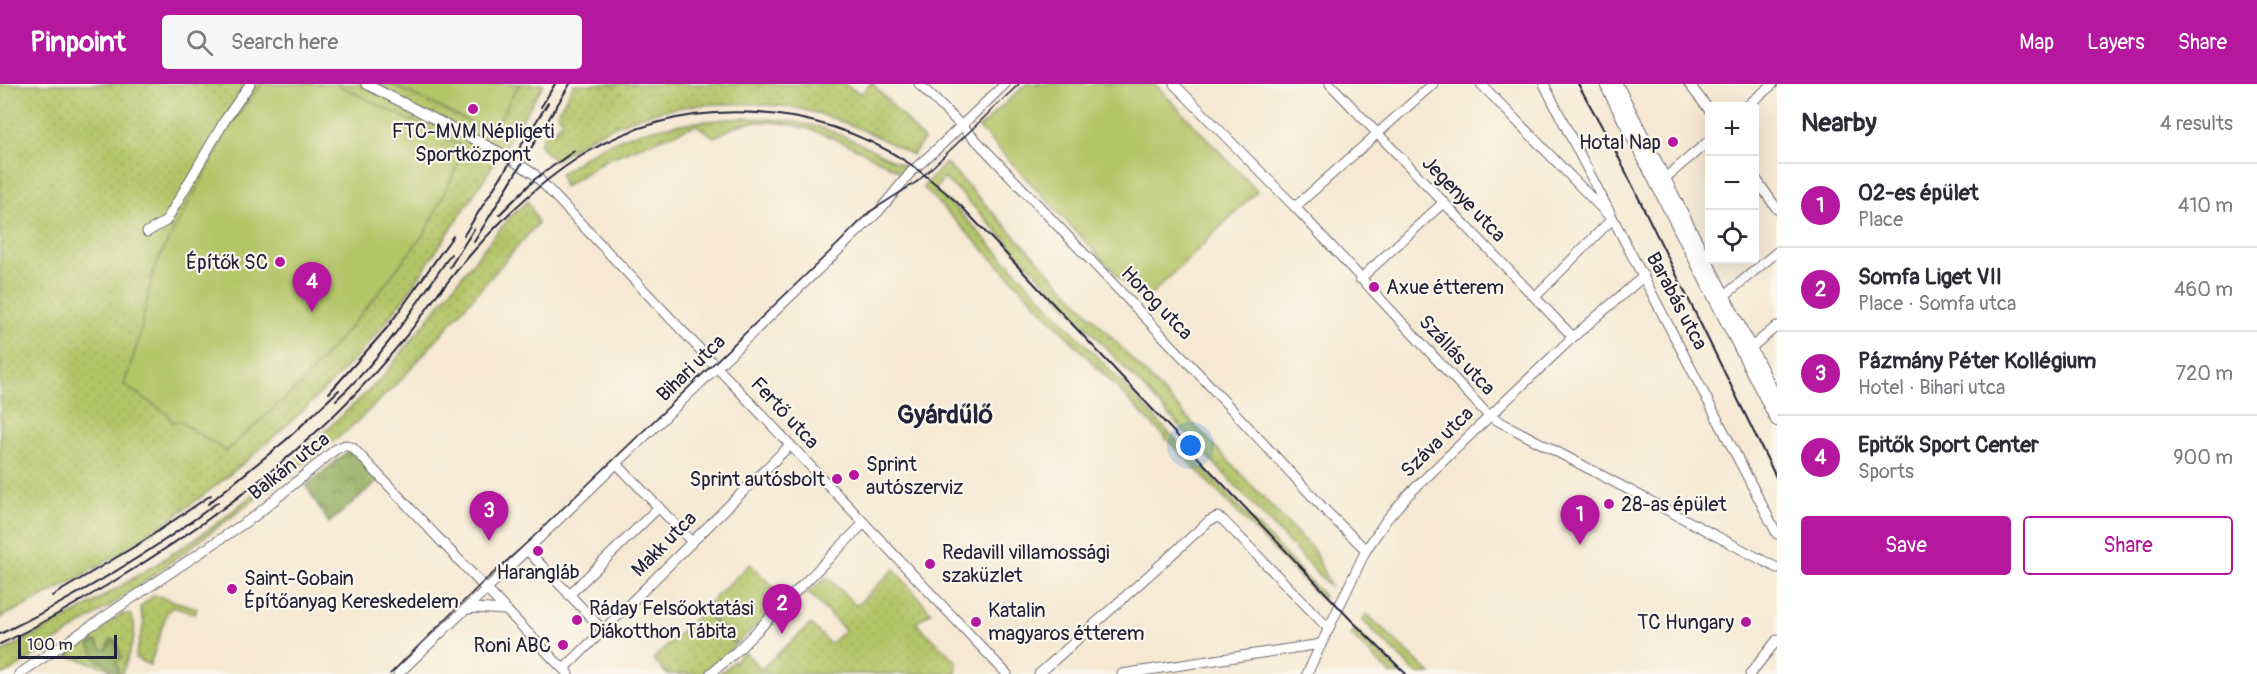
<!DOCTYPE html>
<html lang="en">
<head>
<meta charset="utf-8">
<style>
	body { margin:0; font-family:Pangolin,sans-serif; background:#f7f7f7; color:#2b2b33 }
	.controls { position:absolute; right:18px; top:18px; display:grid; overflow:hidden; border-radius:6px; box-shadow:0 6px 24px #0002 }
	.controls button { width:54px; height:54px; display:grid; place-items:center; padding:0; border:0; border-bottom:2px solid #e1e1e2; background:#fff; color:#2b2b33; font:30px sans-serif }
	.scale { position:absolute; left:18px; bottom:15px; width:99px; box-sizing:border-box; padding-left:6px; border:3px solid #22223b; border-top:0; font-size:16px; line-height:21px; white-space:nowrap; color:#22223b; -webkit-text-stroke:4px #fbf7ec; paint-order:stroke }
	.you { position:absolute; left:1191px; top:362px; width:21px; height:21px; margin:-15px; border:4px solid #fff; border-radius:50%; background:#1a73e8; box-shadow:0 0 0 9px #1a73e833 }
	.badge { display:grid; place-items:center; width:39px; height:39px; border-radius:50%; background:#b5179e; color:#fff; font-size:20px; font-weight:700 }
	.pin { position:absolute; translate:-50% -50px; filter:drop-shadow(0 2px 3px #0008) }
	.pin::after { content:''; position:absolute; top:32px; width:21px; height:18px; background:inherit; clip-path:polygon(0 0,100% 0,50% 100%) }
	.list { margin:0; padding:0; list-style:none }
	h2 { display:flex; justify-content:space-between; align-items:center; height:78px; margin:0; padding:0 24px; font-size:26px }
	h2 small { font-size:20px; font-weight:400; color:#7c7c81 }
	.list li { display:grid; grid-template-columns:39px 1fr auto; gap:18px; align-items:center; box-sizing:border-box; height:84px; padding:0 24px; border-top:2px solid #e1e1e2 }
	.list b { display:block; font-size:22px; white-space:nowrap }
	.list p { margin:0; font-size:20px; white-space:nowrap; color:#7c7c81 }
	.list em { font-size:20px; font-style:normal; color:#7c7c81 }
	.actions { display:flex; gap:12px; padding:18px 24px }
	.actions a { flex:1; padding:14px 0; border:2px solid #b5179e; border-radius:6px; text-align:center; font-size:21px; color:#b5179e }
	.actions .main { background:#b5179e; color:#fff }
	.icon { flex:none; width:33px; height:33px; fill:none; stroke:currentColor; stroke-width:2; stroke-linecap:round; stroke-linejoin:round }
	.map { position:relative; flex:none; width:1777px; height:590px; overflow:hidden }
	header { display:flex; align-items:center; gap:36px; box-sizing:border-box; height:84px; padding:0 30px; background:#b5179e; color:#fff }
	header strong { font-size:28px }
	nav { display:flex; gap:33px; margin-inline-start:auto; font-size:21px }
	.search { width:420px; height:54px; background:#f7f7f7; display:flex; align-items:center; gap:15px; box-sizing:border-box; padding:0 21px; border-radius:6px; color:#7c7c81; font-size:22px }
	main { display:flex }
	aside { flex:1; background:#fff }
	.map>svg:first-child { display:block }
	.grass { fill:url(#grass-dots); stroke:#6b7452; stroke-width:1.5 }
	.forest { fill:url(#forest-crowns); stroke:#58664c; stroke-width:1.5 }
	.pitch { fill:#b4c568; stroke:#6b7452; stroke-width:1.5 }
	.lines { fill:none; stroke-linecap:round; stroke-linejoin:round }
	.minor-casing { stroke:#6c6770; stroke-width:11 }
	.major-casing { stroke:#6c6770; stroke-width:14 }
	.minor { stroke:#fff; stroke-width:9 }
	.major { stroke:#fff; stroke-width:12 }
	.tram { stroke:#22223b; stroke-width:1.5 }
	.rail { stroke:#22223b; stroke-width:2 }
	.poi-dot { fill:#b5179e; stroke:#fbf7ec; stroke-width:2 }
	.labels { text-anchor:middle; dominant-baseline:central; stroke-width:4.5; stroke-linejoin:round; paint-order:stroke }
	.poi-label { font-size:20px; fill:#22223b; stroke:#fbf7ec; text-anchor:start }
	.street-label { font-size:20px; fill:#22223b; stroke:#fbf7ec }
	.district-label { font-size:26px; font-weight:bold; fill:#22223b; stroke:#fbf7ec }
</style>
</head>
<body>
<header>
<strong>Pinpoint</strong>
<div class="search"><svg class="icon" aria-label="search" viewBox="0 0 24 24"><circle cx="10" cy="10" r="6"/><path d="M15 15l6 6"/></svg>Search here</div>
<nav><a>Map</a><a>Layers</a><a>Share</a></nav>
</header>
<main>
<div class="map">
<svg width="1777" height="590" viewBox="0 0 1777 590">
	<defs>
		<pattern id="grass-dots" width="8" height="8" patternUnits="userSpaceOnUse" patternTransform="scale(1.5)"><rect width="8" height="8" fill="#b4c568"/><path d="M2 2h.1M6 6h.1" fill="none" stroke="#9aa95b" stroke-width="1.8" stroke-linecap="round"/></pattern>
		<pattern id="forest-crowns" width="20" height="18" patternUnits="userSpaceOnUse" patternTransform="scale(1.5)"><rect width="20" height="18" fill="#8faa5c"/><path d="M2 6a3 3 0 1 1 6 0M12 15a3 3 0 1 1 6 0" fill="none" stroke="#748a4d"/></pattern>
	</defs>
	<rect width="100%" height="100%" fill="#fbf7ec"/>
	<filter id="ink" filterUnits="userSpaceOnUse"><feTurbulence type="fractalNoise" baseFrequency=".0167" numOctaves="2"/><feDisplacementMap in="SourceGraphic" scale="12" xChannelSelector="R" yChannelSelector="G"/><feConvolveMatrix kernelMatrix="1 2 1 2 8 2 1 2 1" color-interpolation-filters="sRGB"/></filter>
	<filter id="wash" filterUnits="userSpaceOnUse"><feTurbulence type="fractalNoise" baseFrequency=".008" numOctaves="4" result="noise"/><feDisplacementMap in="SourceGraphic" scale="24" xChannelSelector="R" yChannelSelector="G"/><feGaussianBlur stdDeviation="1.35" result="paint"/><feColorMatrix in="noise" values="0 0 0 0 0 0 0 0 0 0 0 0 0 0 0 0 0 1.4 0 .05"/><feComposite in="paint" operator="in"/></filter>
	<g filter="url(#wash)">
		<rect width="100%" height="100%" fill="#f6e8d2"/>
		<!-- grass -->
		<g class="grass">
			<path d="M 0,0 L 544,0 C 510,55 475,110 438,164 C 414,200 390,237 360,269 C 277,358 179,437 73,497 C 49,510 24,522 0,534 Z"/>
			<path d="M 574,0 L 843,0 L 862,10 L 870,0 L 873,0 L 924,56 L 912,71 C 882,54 852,40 820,30 C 778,17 704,17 661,27 C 638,32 614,42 593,52 C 579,59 567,69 554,77 L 539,60 L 547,46 L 553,49 L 563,36 L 557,30 Z"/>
			<path d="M 746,34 C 769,35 792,36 815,42 C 848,51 878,69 908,84 L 904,90 C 859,65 802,32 748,39 C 737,40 724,49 714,53 L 696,41 L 605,76 L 564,103 L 560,90 C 571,83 582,74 594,67 C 641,41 694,37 746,34 Z"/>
			<polygon points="946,79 1314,467 1331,504 963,111 943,94 935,107 958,126 1324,512 1322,516 923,103"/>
			<polygon points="528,117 538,139 402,295 348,346 128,510 6,590 0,590 0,569 83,525 155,481 214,442 282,387 380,296 485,163 512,131"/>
			<polygon points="750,480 784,514 737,560 703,525"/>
			<polygon points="894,485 931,528 916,539 957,578 956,590 719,590 745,568 761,585 811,540 830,560 845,546 808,508 828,493 856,522"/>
			<polygon points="154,511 197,524 195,530 173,523 167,528 150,581 136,574 136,570 144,539 140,523"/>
			<polygon points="703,527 735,561 705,590 667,590 653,575"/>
			<path d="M 122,530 L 131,531 C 141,546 127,574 122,590 L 110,590 L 108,584 L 68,572 L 67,568 L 70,564 Z"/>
			<polygon points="1367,530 1431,590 1417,590 1362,536"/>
			<polygon points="1355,545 1401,590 1390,590 1351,551"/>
		</g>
		<!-- forest -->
		<g class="forest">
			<polygon points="347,368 356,369 380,395 329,439 306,402"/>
			<polygon points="111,555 116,557 122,574 116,578 119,587 117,590 112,590 106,580 97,576 89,561 96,557 102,565 107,565"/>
		</g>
		<!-- pitch -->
		<g class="pitch">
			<polygon points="262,0 336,0 466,64 426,147 376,212 301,300 226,367 181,338 172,338 168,330 124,301 139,255 153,188 162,168 235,34"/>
			<polygon points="391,0 519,0 492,49"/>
			<polygon points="1026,0 1155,0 1257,107 1143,219 979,44"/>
		</g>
	</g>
	<g filter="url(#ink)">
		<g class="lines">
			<!-- minor casing -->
			<g class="minor-casing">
				<g id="minor">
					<polyline points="366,0 501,69 534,90 1007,590"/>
					<polyline points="919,0 975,55 1198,289 1327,428 1366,466"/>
					<polyline points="1174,0 1295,123 1489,332 1777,484"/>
					<polyline points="1330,0 1573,253"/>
					<polyline points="1481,0 1612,135 1535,213"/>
					<path d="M 1544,0 C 1620,151 1700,300 1777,450"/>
					<polyline points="1689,0 1710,27"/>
					<polyline points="1747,22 1773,0"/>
					<polyline points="1754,92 1777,125"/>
					<polyline points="1664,95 1710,56"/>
					<polyline points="1295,123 1433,0"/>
					<polyline points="147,148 166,137 225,36 250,0"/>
					<polyline points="1360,195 1443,119"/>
					<polyline points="1724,212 1777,168"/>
					<polyline points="1747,267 1777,242"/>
					<polyline points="617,380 692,458"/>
					<polyline points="527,466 603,546"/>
					<polyline points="569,511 659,423"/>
					<polyline points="464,526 474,524 505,526"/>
					<polyline points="564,585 790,361"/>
					<path d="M 19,590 L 255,432 L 336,365 L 345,361 L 353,364 C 425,439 495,516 568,590"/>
					<polyline points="398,590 879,127 911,88 939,63 1005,0"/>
					<polyline points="710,590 736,568 864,439"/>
					<polyline points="1039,590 1209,437 1217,433 1223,436 1329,545"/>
					<polyline points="1122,590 1321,560"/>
					<polyline points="1307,590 1366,466 1387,435 1408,411 1495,327 1573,253 1644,192"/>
					<polyline points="1750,590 1777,556"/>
				</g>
			</g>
			<!-- major casing -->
			<g class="major-casing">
				<g id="major">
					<polyline points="1606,0 1777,336"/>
					<polyline points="1616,0 1777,317"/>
				</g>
			</g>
			<!-- minor -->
			<use href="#minor" class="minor"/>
			<!-- major -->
			<use href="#major" class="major"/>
			<!-- tram -->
			<polyline class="tram" points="390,590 482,499 530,456 839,159 868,129 918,97 1019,0"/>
			<!-- rail -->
			<g class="rail">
				<polyline points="1578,0 1614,64 1777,395"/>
				<polyline points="541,23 555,0"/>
				<polyline points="499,131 535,95 574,67"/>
				<polyline points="464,151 548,19"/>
				<polyline points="474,158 570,0"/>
				<polyline points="450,183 474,145"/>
				<path d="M 439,209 C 478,158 530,103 586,69 C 685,10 811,17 907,78 C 925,90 943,106 960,121 L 1350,535 L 1406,590"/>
				<polyline points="329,309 387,244 453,152"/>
				<path d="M 336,316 C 381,275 416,221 451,170"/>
				<polyline points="208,420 286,356 339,306"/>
				<polyline points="52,512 142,458 211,411"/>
				<path d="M 0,550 C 74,514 152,468 218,418"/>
				<path d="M 0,560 C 38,543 75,520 111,499 C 238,422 359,327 443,202"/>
			</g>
		</g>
	</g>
	<!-- markers -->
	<g class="poi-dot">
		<circle cx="473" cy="25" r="6"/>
		<circle cx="1673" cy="58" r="6"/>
		<circle cx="280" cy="178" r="6"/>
		<circle cx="1374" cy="203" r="6"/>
		<circle cx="854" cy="391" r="6"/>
		<circle cx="837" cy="395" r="6"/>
		<circle cx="1609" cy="420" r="6"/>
		<circle cx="538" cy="467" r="6"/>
		<circle cx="930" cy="480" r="6"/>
		<circle cx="232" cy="505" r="6"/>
		<circle cx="577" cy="536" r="6"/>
		<circle cx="976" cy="538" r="6"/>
		<circle cx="1746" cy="538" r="6"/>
		<circle cx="563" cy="561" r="6"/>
	</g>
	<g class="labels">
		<!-- poi labels -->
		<g class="poi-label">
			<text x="473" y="47" text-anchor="middle">FTC-MVM Népligeti<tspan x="473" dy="23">Sportközpont</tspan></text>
			<text x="1661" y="58" text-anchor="end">Hotal Nap</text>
			<text x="268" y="178" text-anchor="end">Építők SC</text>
			<text x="1386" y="203">Axue étterem</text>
			<text x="866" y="380">Sprint<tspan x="866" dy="23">autószerviz</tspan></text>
			<text x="825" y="395" text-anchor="end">Sprint autósbolt</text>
			<text x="1621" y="420">28-as épület</text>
			<text x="942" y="468">Redavill villamossági<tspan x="942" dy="23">szaküzlet</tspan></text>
			<text x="538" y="488" text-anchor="middle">Harangláb</text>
			<text x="244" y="494">Saint-Gobain<tspan x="244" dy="23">Építőanyag Kereskedelem</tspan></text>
			<text x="589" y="524">Ráday Felsőoktatási<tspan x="589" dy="23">Diákotthon Tábita</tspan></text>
			<text x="988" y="526">Katalin<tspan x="988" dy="23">magyaros étterem</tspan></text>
			<text x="1734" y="538" text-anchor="end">TC Hungary</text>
			<text x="551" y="561" text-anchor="end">Roni ABC</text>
		</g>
		<!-- street labels -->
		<g class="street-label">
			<text transform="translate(1464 115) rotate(46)">Jegenye utca</text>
			<text transform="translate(1677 217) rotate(62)">Barabás utca</text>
			<text transform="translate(1157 219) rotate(46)">Horog utca</text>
			<text transform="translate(1457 271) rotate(47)">Szállás utca</text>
			<text transform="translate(691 284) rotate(-44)">Bihari utca</text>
			<text transform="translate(785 329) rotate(47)">Fertő utca</text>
			<text transform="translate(1437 358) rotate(-44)">Száva utca</text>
			<text transform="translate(289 382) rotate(-38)">Balkán utca</text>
			<text transform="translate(664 460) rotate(-45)">Makk utca</text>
		</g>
		<!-- district labels -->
		<g class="district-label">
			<text x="945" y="331">Gyárdűlő</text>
		</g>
	</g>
</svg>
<div class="controls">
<button>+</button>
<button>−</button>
<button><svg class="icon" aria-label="locate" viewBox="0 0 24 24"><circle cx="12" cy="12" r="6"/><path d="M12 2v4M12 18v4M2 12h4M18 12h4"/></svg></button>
</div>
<div class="scale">100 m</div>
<div class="you"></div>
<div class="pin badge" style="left:1580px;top:461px">1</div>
<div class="pin badge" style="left:782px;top:550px">2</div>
<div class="pin badge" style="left:489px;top:457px">3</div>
<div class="pin badge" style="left:312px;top:228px">4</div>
</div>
<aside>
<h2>Nearby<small>4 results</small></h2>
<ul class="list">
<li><span class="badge">1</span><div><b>02-es épület</b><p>Place</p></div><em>410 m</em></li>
<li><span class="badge">2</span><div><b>Somfa Liget VII</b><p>Place · Somfa utca</p></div><em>460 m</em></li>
<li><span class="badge">3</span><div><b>Pázmány Péter Kollégium</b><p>Hotel · Bihari utca</p></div><em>720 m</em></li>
<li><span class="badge">4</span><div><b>Epitők Sport Center</b><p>Sports</p></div><em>900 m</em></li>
</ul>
<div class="actions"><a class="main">Save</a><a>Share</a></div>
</aside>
</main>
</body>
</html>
